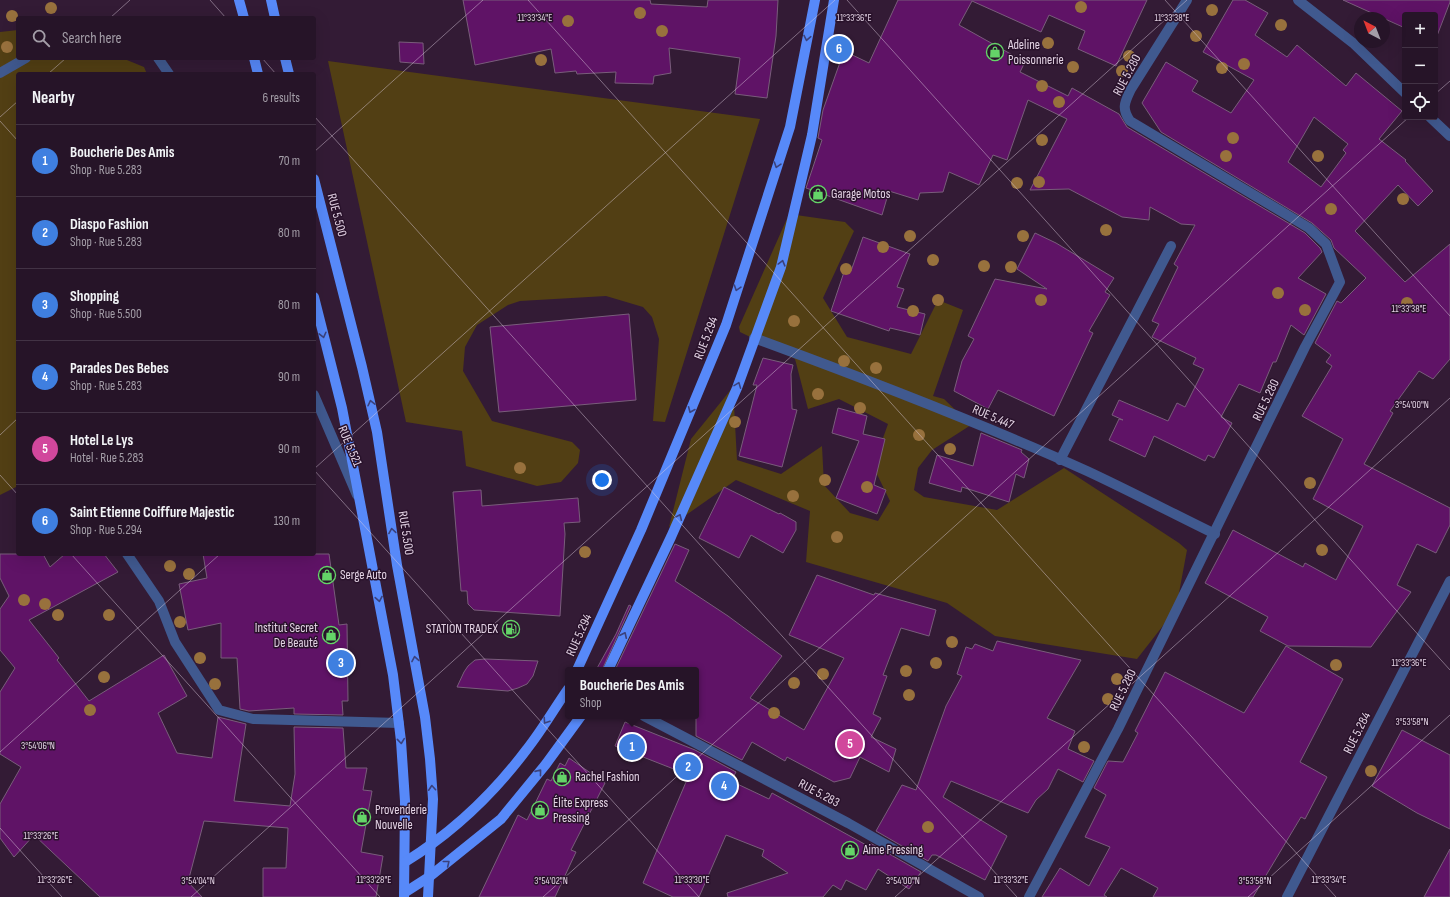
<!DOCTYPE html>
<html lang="en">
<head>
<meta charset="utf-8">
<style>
	body { margin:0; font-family:"Sofia Sans Condensed",sans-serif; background:#2e1d30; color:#f1f3f6 }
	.controls { position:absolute; right:12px; top:12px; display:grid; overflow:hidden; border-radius:4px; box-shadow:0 4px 16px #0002 }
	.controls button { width:36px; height:36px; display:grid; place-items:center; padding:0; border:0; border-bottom:1px solid #423345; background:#261428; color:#f1f3f6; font:20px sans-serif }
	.compass { position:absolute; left:1354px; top:12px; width:36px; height:36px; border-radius:50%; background:#261428; box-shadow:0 4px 16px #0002; rotate:318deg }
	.you { position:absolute; left:602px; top:480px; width:14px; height:14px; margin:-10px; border:3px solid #fff; border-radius:50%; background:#1a73e8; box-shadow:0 0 0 6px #1a73e833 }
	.badge { display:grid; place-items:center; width:26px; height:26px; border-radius:50%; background:#1a73e8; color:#fff; font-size:13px; font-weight:700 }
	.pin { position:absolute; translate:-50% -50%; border:2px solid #fff; box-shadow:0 1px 4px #0006 }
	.popup { position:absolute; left:565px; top:667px; width:134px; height:52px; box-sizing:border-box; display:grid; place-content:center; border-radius:4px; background:#261428; filter:drop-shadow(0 1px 3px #0005); font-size:13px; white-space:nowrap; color:#a49ea8 }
	.popup b { font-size:15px; color:#f1f3f6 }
	.popup::after { content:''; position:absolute; left:50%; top:100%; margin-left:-8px; border:8px solid transparent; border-top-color:#261428 }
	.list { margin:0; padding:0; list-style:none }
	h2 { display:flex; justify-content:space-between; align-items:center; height:52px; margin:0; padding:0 16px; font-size:17px }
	h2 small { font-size:13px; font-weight:400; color:#a49ea8 }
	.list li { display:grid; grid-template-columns:26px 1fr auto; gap:12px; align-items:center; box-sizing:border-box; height:72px; padding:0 16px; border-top:1px solid #423345 }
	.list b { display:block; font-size:15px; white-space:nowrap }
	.list p { margin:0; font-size:13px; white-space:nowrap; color:#a49ea8 }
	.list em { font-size:13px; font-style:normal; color:#a49ea8 }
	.icon { flex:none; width:22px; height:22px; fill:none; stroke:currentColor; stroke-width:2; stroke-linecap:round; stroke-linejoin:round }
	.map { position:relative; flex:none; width:1450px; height:897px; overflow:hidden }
	.search { position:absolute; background:#261428; box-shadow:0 4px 16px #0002; left:16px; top:16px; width:300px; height:44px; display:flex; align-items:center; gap:10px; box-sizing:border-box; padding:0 14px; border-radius:4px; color:#a49ea8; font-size:15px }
	.panel { position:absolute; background:#261428; box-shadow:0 4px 16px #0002; left:16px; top:72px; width:300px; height:484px; border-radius:4px }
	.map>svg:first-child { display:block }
	.green { fill:#523f14 }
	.building { fill:#5f1366; stroke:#795d7b; fill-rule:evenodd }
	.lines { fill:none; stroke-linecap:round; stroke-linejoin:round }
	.minor { stroke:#40598f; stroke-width:10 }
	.major { stroke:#5789f9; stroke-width:10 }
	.tree { fill:#98713d }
	.oneway { stroke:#3b427d }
	.ticks { fill:none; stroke:#e3d3e4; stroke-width:1; stroke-opacity:0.45 }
	.labels { text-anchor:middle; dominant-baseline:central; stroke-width:3; stroke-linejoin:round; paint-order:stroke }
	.poi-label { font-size:13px; fill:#e3d3e4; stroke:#29122b; text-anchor:start }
	.street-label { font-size:13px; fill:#e3d3e4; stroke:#29122b }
	.ticks-label { font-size:10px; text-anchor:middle; fill:#e3d3e4; stroke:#29122b; stroke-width:3; stroke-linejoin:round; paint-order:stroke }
</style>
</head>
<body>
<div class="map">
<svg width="1450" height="897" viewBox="0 0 1450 897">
	<rect width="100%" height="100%" fill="#331b35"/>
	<!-- green -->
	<g class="green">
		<polygon points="18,30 18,58 122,58 144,67 147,74 18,74 18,486 0,495 0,32"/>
		<polygon points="328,61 760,119 665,422 653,421 659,339 652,317 643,307 606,296 520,301 508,305 477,325 465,347 463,371 492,421 572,442 580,450 578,463 561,482 537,486 466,466 462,431 406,422"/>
		<polygon points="789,214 845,222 854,231 823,298 847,337 911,354 938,300 963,310 933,396 944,399 971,425 932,450 918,468 914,490 924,497 997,510 1064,468 1179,543 1187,550 1176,609 1137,659 995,636 947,603 806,562 810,511 736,480 669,527 691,439 733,387 737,460 781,474 822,446 824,485 850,513 878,521 890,501 873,466 888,424 839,399 808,409 795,359 740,332 739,327"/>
	</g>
	<!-- building -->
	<g class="building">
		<polygon points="463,0 650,0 651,4 707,7 708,0 778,0 776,36 767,98 735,94 740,58 669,48 671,73 654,76 653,84 615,83 616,72 577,74 576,71 555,73 551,49 475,65"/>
		<polygon points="898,0 1147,0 1116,66 1078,49 1085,31 1049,15 1041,32 972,1 959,25 1025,62 1020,72 1068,96 1072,88 1119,114 1127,127 1305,233 1320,248 1322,252 1298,278 1326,294 1304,335 1291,325 1276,362 1273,362 1260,393 1239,384 1221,417 1232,423 1214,458 1208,455 1205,461 1154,436 1145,457 1109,440 1119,419 1123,420 1112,415 1119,400 1168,421 1177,403 1185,407 1204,369 1193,364 1196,358 1152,337 1159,324 1152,321 1178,267 1174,264 1195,225 1181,224 1150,207 1149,220 1122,217 1069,189 1030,190 1067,119 1028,100 1007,160 993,155 979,185 949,172 943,192 920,193 918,200 889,191 882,215 806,188 822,140 818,138 823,110 844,51 869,63"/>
		<path d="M 1233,0 L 1245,0 L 1268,13 L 1255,35 L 1287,57 L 1297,45 L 1346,86 L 1356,73 L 1402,111 L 1379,139 L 1406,160 L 1405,161 L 1433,191 L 1418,206 L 1398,185 L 1355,231 L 1405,282 L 1450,244 L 1450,359 L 1433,379 L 1419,371 L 1390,411 L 1393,413 L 1364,464 L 1450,508 L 1450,525 L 1436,553 L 1417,544 L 1397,585 L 1411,592 L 1371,647 L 1288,646 L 1260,631 L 1268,617 L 1205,583 L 1233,530 L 1303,567 L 1305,563 L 1336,580 L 1363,526 L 1313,499 L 1343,439 L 1302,416 L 1332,366 L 1326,362 L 1331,355 L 1315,343 L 1337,301 L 1341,303 L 1366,278 L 1334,248 L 1331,240 L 1312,223 L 1161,132 L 1142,103 L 1166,62 L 1198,81 L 1192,91 L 1231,113 L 1254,80 L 1203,52 ZM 1314,117 L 1348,144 L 1343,150 L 1346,153 L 1321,187 L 1288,162 Z"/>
		<polygon points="1343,0 1450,0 1450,2 1435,41 1435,15 1405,15 1405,28"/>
		<polygon points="399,42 423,43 424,64 400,62"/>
		<polygon points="1035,233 1056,243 1114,278 1105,292 1110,295 1089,331 1093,333 1054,416 998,390 988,409 954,391 962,361 974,339 968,336 995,279 1047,289 1017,269"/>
		<polygon points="863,237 910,254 897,287 904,289 897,307 925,314 920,335 890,328 889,331 831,311 845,269 851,271"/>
		<polygon points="629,314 636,400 499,412 490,327"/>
		<polygon points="763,358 793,365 791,374 792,409 797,410 782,467 739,456 757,385 753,385"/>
		<polygon points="838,408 867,416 863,434 885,439 874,485 886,490 877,514 836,498 859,441 832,433"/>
		<polygon points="981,433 1022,450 1021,452 1029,459 1024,478 1016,474 1009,502 962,487 961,492 929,483 937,455 973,466"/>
		<polygon points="724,487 779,514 780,513 796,522 796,530 783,553 751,535 739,558 699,538"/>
		<polygon points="481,490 482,506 578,498 580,522 564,523 565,534 560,616 474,610 468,604 467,591 461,591 453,492"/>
		<polygon points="675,544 689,550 675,581 728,616 782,656 750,698 804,730 844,658 789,635 817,575 874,595 875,593 936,610 929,636 901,628 883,675 887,676 873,714 881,718 871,737 896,749 889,772 860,757 850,778 834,782 787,757 785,761 752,742 742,760 696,736 696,670 615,670"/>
		<polygon points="0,554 43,554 50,567 65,554 104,554 118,572 29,620 59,658 57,660 89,701 164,655 187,696 158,713 177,753 212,758 218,717 246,724 234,801 290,806 295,774 294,727 343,728 346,768 367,768 363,790 372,791 361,852 383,856 376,897 263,897 263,868 286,868 288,828 204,821 188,882 202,897 100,897 34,835 14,857 0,838 0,804 21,767 0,754 0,692 15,668 0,650 0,609 9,596 0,578"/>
		<polygon points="203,554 329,554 339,625 347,624 348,701 342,701 343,715 294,714 294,708 249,711 240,709 237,658 221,658 221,623 188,630 179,584 207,578"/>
		<polygon points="629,605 631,606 602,670 596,670 616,634"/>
		<polygon points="997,641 1081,660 1047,718 1075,731 1068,749 1094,761 1083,782 1058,769 1048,789 1036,800 1028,813 951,781 943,797 1007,836 985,880 936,855 932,855 928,861 876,831 902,785 916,790 946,706 962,676 957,674 966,647 972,649 975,644 993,651"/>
		<polygon points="1286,646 1343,679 1300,762 1327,777 1305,819 1301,817 1253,897 1153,897 1158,888 1121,868 1104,895 1107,897 1042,897 1060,868 1089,886 1110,847 1085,837 1106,795 1094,788 1108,761 1123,762 1138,733 1135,731 1165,672 1244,713"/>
		<polygon points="485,659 538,661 533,676 527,684 518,688 508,691 457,687 464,672 468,666 475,660"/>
		<polygon points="625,722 695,750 736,772 731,781 769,799 772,793 868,846 870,843 921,872 909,889 878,869 866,890 846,880 841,890 833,885 823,897 728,897 727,893 788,873 762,856 764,850 726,835 699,897 673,897 643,883 689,775 615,746"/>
		<polygon points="1402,730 1450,755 1450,829 1417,813 1372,786"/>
		<polygon points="569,758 605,783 571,850 576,852 555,897 479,897 518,815 527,820 547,779 551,781 560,763 565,766"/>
		<polygon points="1450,849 1450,897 1424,897"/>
	</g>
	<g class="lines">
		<!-- minor -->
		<g class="minor">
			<polyline points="1298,0 1353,43 1405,93"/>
			<polyline points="158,58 169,74"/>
			<polyline points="0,73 26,58"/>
			<polyline points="1430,117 1450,136"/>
			<path d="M 754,338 C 866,379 978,422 1087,471 C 1130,491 1172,513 1215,534"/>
			<polyline points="314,395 357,495"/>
			<polyline points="1060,460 1171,246"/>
			<polyline points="127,554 159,601 175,642 219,710 253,719 399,723"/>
			<polyline points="644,716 848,823 979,897"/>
			<path d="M 1029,897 L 1118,729 L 1305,347 L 1340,282 L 1326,244 L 1309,228 L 1130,121 C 1121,108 1125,102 1131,89 L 1187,0"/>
			<polyline points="1287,897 1450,581"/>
		</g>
		<!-- major -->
		<g class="major">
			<polyline points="239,0 244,18"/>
			<polyline points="271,0 275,18"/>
			<polyline points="254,58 258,74"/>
			<polyline points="285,58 289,74"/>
			<polyline points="314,179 362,367 377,432 397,565 425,717 430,759 433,799 428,897"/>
			<polyline points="314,297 342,408 393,675 401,741 405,801 404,897"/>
			<polyline points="577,670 641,530 726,325 790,127 815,0"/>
			<polyline points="608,670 671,537 737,388 781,267 812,135 834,0"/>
			<path d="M 405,862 C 452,833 494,793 527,749 C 542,730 554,709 568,689"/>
			<polyline points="404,893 429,877 501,819 546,764 581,716"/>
		</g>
	</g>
	<!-- trees -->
	<g class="tree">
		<circle cx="1081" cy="7" r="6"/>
		<circle cx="51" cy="8" r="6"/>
		<circle cx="1212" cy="10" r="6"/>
		<circle cx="640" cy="13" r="6"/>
		<circle cx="12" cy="16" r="6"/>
		<circle cx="568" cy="21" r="6"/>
		<circle cx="1281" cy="25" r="6"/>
		<circle cx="662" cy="31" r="6"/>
		<circle cx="1196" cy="36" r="6"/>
		<circle cx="1048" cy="43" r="6"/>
		<circle cx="7" cy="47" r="6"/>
		<circle cx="1129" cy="56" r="6"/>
		<circle cx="541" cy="60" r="6"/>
		<circle cx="1244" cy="64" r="6"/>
		<circle cx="1073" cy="67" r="6"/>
		<circle cx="1222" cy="68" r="6"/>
		<circle cx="1122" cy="71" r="6"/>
		<circle cx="1042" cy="86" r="6"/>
		<circle cx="1059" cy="102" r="6"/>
		<circle cx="1233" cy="138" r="6"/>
		<circle cx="1042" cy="140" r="6"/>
		<circle cx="1226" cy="156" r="6"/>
		<circle cx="1318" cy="156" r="6"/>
		<circle cx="1039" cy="182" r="6"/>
		<circle cx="1017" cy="183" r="6"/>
		<circle cx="1403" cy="199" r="6"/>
		<circle cx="1331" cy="209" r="6"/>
		<circle cx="1106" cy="230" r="6"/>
		<circle cx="910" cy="236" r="6"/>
		<circle cx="1023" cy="236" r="6"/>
		<circle cx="883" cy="247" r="6"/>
		<circle cx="933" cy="260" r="6"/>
		<circle cx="984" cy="266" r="6"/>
		<circle cx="1011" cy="267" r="6"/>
		<circle cx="846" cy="269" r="6"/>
		<circle cx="1278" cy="293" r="6"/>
		<circle cx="938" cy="300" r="6"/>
		<circle cx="1041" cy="300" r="6"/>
		<circle cx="1407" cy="303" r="6"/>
		<circle cx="1305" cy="310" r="6"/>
		<circle cx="913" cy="311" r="6"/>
		<circle cx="794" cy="321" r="6"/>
		<circle cx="844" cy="361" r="6"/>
		<circle cx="876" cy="368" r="6"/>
		<circle cx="818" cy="394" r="6"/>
		<circle cx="860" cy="408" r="6"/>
		<circle cx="735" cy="422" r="6"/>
		<circle cx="919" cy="435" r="6"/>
		<circle cx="950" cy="449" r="6"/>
		<circle cx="520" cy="468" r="6"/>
		<circle cx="825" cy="480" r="6"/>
		<circle cx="1310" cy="483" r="6"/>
		<circle cx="867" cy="487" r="6"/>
		<circle cx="793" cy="496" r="6"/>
		<circle cx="837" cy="537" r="6"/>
		<circle cx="1322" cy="550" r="6"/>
		<circle cx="585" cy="552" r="6"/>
		<circle cx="170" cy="566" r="6"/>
		<circle cx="189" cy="574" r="6"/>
		<circle cx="24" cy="600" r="6"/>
		<circle cx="45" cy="604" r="6"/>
		<circle cx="58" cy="615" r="6"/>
		<circle cx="109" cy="615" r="6"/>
		<circle cx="180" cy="622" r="6"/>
		<circle cx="952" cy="642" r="6"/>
		<circle cx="200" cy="658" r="6"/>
		<circle cx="936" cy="663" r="6"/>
		<circle cx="1336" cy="665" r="6"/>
		<circle cx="906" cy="671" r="6"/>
		<circle cx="823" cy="674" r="6"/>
		<circle cx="104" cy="677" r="6"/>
		<circle cx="1117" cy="679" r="6"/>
		<circle cx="794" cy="683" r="6"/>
		<circle cx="215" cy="684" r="6"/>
		<circle cx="909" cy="695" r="6"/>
		<circle cx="1108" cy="699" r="6"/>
		<circle cx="90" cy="710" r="6"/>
		<circle cx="774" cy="713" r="6"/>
		<circle cx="1084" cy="747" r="6"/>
		<circle cx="1371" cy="771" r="6"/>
		<circle cx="928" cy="827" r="6"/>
	</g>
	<!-- one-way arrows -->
	<defs><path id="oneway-chevron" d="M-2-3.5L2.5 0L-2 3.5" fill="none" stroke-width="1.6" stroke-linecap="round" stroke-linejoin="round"/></defs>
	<g class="oneway">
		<use href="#oneway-chevron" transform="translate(807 38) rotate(101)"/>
		<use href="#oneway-chevron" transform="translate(777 165) rotate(108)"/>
		<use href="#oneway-chevron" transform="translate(782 263) rotate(-75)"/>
		<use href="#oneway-chevron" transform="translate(737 288) rotate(108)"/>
		<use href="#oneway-chevron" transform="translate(323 335) rotate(76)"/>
		<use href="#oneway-chevron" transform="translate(738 385) rotate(-69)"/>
		<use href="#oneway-chevron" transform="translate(371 403) rotate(-103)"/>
		<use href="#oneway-chevron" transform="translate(691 410) rotate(113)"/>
		<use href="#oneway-chevron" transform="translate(679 517) rotate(-66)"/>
		<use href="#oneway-chevron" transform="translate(392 531) rotate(-99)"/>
		<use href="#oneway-chevron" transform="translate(379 599) rotate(80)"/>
		<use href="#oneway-chevron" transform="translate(624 635) rotate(-65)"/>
		<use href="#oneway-chevron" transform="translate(415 659) rotate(-100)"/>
		<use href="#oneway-chevron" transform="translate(546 721) rotate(124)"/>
		<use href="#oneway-chevron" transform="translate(401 741) rotate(84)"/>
		<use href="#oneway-chevron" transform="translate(539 772) rotate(-51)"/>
		<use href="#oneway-chevron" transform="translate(432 788) rotate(-94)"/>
		<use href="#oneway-chevron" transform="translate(447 863) rotate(-39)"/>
	</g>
	<!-- ticks -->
	<path class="ticks" d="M 210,0 L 226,18M 528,0 L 1336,897M 847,0 L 1450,670M 1165,0 L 1450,316M 110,18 L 130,0M 262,58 L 276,74M 48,74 L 66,58M 1435,94 L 1450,81M 314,116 L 1017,897M 0,117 L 18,101M 0,121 L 18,141M 314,152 L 483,0M 0,435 L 18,418M 314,469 L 835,0M 314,470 L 699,897M 0,475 L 18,495M 71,554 L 380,897M 0,752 L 220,554M 0,828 L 62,897M 191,897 L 1187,0M 543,897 L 1409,117M 895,897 L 1450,398M 1248,897 L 1450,715"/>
	<!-- icons -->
	<defs>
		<g id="shop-ring" transform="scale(0.9)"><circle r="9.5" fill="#29122b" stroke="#64d468" stroke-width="1.5"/><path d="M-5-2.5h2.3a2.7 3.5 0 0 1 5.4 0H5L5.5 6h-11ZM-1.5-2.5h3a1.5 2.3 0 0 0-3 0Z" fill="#64d468"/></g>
		<g id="fuel-ring" transform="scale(0.9)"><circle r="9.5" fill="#29122b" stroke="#64d468" stroke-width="1.5"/><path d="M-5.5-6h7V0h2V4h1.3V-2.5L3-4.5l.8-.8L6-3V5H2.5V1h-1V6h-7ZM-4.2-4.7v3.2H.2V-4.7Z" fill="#64d468"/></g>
	</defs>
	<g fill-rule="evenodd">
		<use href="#shop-ring" x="995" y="52"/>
		<use href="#shop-ring" x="818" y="194"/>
		<use href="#shop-ring" x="327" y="575"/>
		<use href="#fuel-ring" x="511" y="629"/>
		<use href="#shop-ring" x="331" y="635"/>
		<use href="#shop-ring" x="562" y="777"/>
		<use href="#shop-ring" x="540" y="810"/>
		<use href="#shop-ring" x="362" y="817"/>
		<use href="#shop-ring" x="850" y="850"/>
	</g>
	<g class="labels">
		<!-- poi labels -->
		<g class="poi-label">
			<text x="1008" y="45">Adeline<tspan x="1008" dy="15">Poissonnerie</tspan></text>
			<text x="831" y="194">Garage Motos</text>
			<text x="340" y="575">Serge Auto</text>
			<text x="318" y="628" text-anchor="end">Institut Secret<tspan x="318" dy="15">De Beauté</tspan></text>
			<text x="498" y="629" text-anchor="end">STATION TRADEX</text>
			<text x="575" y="777">Rachel Fashion</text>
			<text x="553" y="803">Élite Express<tspan x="553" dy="15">Pressing</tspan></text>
			<text x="375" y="810">Provenderie<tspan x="375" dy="15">Nouvelle</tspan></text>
			<text x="863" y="850">Aime Pressing</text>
		</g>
		<!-- street labels -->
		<g class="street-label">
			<text transform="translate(1127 75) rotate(-62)">RUE 5.280</text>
			<text transform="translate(337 215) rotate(75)">RUE 5.500</text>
			<text transform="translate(706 338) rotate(-69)">RUE 5.294</text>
			<text transform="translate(1266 400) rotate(-64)">RUE 5.280</text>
			<text transform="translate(993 417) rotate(23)">RUE 5.447</text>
			<text transform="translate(350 446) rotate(67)">RUE 5.521</text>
			<text transform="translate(406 533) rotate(81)">RUE 5.500</text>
			<text transform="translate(579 635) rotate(-66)">RUE 5.294</text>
			<text transform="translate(1123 690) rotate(-64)">RUE 5.280</text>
			<text transform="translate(1357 733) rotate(-63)">RUE 5.284</text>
			<text transform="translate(819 793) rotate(28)">RUE 5.283</text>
		</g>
	</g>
	<g class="ticks-label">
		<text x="535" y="21">11°33'34"E</text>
		<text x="854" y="21">11°33'36"E</text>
		<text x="1172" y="21">11°33'38"E</text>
		<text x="1409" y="312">11°33'38"E</text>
		<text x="1412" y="408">3°54'00"N</text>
		<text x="1409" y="666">11°33'36"E</text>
		<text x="1412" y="725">3°53'58"N</text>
		<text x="38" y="749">3°54'06"N</text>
		<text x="41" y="839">11°33'26"E</text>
		<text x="55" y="883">11°33'26"E</text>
		<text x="374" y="883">11°33'28"E</text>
		<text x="692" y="883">11°33'30"E</text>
		<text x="1011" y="883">11°33'32"E</text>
		<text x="1329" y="883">11°33'34"E</text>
		<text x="198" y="884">3°54'04"N</text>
		<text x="551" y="884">3°54'02"N</text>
		<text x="903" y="884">3°54'00"N</text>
		<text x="1255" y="884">3°53'58"N</text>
	</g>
</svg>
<div class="controls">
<button>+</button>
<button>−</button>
<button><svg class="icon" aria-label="locate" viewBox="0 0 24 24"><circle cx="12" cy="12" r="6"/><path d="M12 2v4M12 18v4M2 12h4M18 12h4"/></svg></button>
</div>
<svg class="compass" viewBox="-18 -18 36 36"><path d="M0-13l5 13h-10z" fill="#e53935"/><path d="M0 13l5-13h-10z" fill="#a49ea8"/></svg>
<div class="you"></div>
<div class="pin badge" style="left:632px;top:747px;background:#3f7fe0">1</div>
<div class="popup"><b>Boucherie Des Amis</b>Shop</div>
<div class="pin badge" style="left:688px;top:767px;background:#3f7fe0">2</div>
<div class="pin badge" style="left:341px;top:663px;background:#3f7fe0">3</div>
<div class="pin badge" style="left:724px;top:786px;background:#3f7fe0">4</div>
<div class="pin badge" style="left:850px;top:744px;background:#d1479c">5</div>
<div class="pin badge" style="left:839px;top:49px;background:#3f7fe0">6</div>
<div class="search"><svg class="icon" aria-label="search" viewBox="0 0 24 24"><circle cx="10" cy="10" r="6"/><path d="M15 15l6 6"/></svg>Search here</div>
<section class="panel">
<h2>Nearby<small>6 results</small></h2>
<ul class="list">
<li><span class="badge" style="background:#3f7fe0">1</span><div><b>Boucherie Des Amis</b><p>Shop · Rue 5.283</p></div><em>70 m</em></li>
<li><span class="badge" style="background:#3f7fe0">2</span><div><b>Diaspo Fashion</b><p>Shop · Rue 5.283</p></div><em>80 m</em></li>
<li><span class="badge" style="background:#3f7fe0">3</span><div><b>Shopping</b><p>Shop · Rue 5.500</p></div><em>80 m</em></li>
<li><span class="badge" style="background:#3f7fe0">4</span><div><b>Parades Des Bebes</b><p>Shop · Rue 5.283</p></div><em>90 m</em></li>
<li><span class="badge" style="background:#d1479c">5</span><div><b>Hotel Le Lys</b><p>Hotel · Rue 5.283</p></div><em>90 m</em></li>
<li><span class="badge" style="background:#3f7fe0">6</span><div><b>Saint Etienne Coiffure Majestic</b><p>Shop · Rue 5.294</p></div><em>130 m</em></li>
</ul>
</section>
</div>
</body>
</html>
